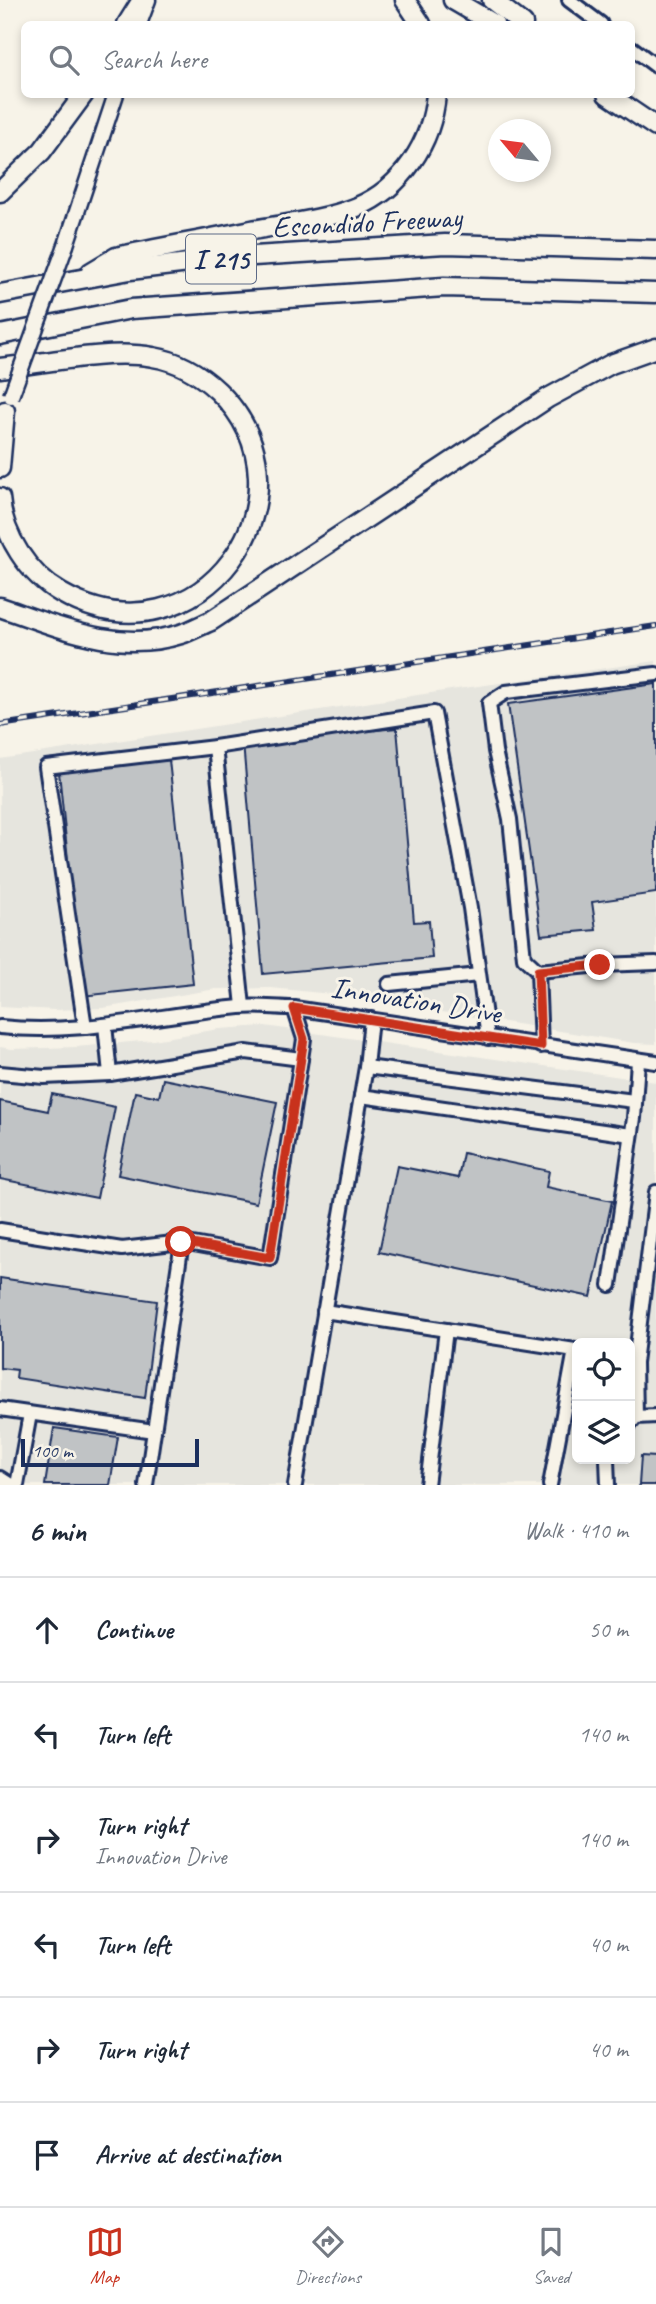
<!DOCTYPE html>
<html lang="en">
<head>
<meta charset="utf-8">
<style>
	body { margin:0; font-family:Caveat,sans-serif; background:#f6f6f7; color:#1f2937 }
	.controls { position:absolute; right:21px; bottom:21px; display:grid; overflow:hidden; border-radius:10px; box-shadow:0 4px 10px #0003 }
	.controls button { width:63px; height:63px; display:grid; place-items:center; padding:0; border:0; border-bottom:2px solid #e0e1e3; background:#fff; color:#1f2937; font:35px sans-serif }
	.compass { position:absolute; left:488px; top:119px; width:63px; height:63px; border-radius:50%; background:#fff; box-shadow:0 4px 10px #0003; rotate:299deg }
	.scale { position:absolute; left:21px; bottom:18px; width:178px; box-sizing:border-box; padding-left:7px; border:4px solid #1b2f5e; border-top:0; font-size:19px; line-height:24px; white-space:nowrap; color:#1b2f5e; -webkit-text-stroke:5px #f7f3e8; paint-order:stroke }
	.stop { position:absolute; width:21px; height:21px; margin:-16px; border:5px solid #c8321e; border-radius:50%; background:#fff }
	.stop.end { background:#c8321e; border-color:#fff; box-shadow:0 2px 7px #0008 }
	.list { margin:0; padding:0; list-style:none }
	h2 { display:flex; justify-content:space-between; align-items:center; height:91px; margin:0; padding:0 28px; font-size:30px }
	h2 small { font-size:23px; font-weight:400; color:#747a83 }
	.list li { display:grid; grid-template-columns:46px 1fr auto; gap:21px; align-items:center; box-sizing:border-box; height:105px; padding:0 28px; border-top:2px solid #e0e1e3 }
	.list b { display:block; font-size:26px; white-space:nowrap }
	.list p { margin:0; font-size:23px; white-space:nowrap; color:#747a83 }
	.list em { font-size:23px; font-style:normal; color:#747a83 }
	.icon { flex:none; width:38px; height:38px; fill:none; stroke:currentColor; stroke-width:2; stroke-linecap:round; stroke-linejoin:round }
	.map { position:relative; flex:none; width:656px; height:1485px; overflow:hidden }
	.search { position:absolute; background:#fff; box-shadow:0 4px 10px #0003; left:21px; right:21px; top:21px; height:77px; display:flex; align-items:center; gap:18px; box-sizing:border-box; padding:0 24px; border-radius:10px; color:#747a83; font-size:26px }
	.sheet { height:721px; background:#fff }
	nav { display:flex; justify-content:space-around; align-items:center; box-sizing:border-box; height:98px; border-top:2px solid #e0e1e3; background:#fff; font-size:19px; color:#747a83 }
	nav a { display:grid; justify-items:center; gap:4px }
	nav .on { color:#c8321e }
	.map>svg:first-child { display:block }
	.built { fill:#e6e5de; fill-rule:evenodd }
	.building { fill:#c0c3c5; stroke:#1b2f5e; stroke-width:2 }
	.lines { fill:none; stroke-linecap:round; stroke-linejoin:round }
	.minor-casing { stroke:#1b2f5e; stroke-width:18 }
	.major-casing { stroke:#1b2f5e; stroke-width:19 }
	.highway-casing { stroke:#1b2f5e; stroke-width:23 }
	.minor { stroke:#f7f3e8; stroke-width:12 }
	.major { stroke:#f7f3e8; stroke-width:14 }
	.highway { stroke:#f7f3e8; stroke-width:18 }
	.rail-casing { stroke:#1b2f5e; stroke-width:6 }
	.rail { stroke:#f7f3e8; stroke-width:3.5; stroke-dasharray:10; stroke-linecap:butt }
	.major-bridge-casing { stroke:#1b2f5e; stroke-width:19; stroke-linecap:butt }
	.major-bridge { stroke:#f7f3e8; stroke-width:14 }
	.route { stroke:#c8321e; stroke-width:9 }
	.labels { text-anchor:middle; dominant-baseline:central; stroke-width:6; stroke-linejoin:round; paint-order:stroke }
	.shield { fill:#f7f3e8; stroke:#5d6a87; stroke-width:2 }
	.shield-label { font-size:28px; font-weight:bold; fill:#1b2f5e }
	.street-label { font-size:30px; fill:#1b2f5e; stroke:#f7f3e8 }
</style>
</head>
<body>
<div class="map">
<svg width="656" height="1485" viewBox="0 0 656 1485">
	<rect width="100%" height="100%" fill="#f7f3e8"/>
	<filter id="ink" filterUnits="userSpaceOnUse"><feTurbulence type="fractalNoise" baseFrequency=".0143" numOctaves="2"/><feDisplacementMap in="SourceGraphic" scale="14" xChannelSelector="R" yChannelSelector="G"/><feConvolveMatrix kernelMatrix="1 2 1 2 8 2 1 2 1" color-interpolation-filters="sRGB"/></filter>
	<g filter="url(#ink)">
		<!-- built -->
		<g class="built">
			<polygon points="656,661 656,1044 634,1043 331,994 271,988 216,989 103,1008 55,1010 0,1007 0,759 457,689"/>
			<path d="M 265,1026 L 656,1082 L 656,1485 L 0,1485 L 0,1047 L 12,1049 L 76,1047 L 153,1040 L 219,1029 ZM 577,1343 L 630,1343 L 630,1459 L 577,1459 Z"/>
		</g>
		<!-- building -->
		<g class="building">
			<polygon points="656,684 656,893 592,902 596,930 541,935 508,704"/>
			<polygon points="397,728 414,922 429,921 432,958 263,974 243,743"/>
			<polygon points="169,760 193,984 82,996 59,772"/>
			<polygon points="163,1079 277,1102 256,1203 118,1175 135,1092 159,1097"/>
			<polygon points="52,1094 115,1107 97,1198 0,1179 0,1101 48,1111"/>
			<polygon points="463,1153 549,1171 546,1187 612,1201 591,1297 379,1252 397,1166 458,1178"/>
			<polygon points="0,1278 157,1301 145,1398 16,1378 17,1370 0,1368"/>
			<polygon points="54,1428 118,1437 110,1485 45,1485"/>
			<polygon points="641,1456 656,1457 656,1485 639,1485"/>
		</g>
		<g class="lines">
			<!-- minor casing -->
			<g class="minor-casing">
				<g id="minor">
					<polyline points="569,0 601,24"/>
					<polyline points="632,48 656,66"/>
					<polyline points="538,971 600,965 656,963"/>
					<polyline points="389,984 479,975"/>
					<polyline points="243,1006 215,747 434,713 470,908 488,1038"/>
					<polyline points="105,1025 110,1074 246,1052 301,1059 304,1039 294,1008"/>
					<path d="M 0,1027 C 81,1036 160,1014 240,1007 C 258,1005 276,1008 294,1008 L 656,1062"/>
					<polyline points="85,1027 46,767 215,747"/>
					<polyline points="541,1046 538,971 524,958 510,819 495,751 489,703 506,692 656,674"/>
					<polyline points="366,1067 634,1101"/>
					<polyline points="0,1073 44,1077 110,1074"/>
					<polyline points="361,1096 631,1135"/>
					<polyline points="0,1230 122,1249 182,1242"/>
					<polyline points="610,1285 634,1118 638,1061"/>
					<polyline points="324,1311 575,1350 550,1485"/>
					<polyline points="0,1409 154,1431"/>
					<polyline points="636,1417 635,1363 656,1192"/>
					<polyline points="630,1424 636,1417 656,1416"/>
					<polyline points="607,1459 608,1485"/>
					<polyline points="0,1478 11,1485"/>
					<polyline points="17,1485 30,1414"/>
					<polyline points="146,1485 182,1242 270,1258 301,1059"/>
					<polyline points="295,1485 366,1067 371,1019"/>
					<polyline points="427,1485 446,1330"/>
				</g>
			</g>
			<!-- major casing -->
			<g class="major-casing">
				<g id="major">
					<polyline points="139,24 148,0"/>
					<polyline points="66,245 116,94"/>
				</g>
			</g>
			<!-- highway casing -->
			<g class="highway-casing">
				<g id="highway">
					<polyline points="405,0 421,24"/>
					<polyline points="453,0 494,24"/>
					<polyline points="492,0 523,24"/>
					<polyline points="127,24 142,0"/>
					<polyline points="607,94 656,127"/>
					<polyline points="0,192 42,151 84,94"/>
					<path d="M 91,272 L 116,257 C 159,248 203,240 247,231 C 283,224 322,221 357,207 C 402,188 432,143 436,94"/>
					<polyline points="0,294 130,270 239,257 445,244 656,250"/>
					<polyline points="0,335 131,309 444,287 656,293"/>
					<path d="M 0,368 C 45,363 110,349 153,357 C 178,361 200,374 218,391 C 325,494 199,672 61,593 C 28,574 3,536 0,498"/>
					<polyline points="0,468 5,411"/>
					<path d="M 0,607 C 59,627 118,654 181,634 C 191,631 201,625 211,621 L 548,398 L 611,364 L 656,348"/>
				</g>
			</g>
			<!-- minor -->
			<use href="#minor" class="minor"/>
			<!-- major -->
			<use href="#major" class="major"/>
			<!-- highway -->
			<use href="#highway" class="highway"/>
			<!-- rail casing -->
			<g class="rail-casing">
				<polyline id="rail" points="0,725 656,626"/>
			</g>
			<!-- rail -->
			<use href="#rail" class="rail"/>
			<!-- major-bridge casing -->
			<g class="major-bridge-casing">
				<polyline id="major-bridge" points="11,396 66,245"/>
			</g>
			<!-- major-bridge -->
			<use href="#major-bridge" class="major-bridge"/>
		</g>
	</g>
	<g class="lines" filter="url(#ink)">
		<!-- route -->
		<polyline class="route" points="181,1242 270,1258 304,1039 294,1008 541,1046 538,971 600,965"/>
	</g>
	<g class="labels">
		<!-- shield labels -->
		<rect class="shield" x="186" y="234.5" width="70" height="49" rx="5"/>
		<g class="shield-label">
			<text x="221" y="259">I 215</text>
		</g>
		<!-- street labels -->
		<g class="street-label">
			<text transform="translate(367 222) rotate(-3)">Escondido Freeway</text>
			<text transform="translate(416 1000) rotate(9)">Innovation Drive</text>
		</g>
	</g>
</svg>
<div class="controls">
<button><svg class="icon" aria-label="locate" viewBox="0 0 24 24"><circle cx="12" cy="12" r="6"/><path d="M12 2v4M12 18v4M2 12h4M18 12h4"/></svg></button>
<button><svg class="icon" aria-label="layers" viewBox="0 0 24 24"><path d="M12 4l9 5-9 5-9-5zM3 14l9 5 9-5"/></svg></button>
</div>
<svg class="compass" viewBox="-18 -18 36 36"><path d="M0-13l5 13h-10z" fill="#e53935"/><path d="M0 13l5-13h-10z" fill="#747a83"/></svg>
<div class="scale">100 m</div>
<div class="stop" style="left:181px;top:1242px"></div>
<div class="stop end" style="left:600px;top:965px"></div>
<div class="search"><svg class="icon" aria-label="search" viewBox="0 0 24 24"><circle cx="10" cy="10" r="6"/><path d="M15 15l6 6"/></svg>Search here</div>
</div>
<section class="sheet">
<h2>6 min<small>Walk · 410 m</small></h2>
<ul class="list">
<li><svg class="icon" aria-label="ahead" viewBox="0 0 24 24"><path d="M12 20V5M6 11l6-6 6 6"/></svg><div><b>Continue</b></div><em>50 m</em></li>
<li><svg class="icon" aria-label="left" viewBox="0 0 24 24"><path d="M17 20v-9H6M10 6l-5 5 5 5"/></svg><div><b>Turn left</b></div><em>140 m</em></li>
<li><svg class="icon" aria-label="right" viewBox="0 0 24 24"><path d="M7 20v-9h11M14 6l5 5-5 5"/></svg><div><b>Turn right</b><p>Innovation Drive</p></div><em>140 m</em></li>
<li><svg class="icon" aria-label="left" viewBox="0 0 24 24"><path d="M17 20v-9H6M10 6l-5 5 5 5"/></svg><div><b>Turn left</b></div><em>40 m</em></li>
<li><svg class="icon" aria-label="right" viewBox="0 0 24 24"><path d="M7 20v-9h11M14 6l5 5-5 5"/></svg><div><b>Turn right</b></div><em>40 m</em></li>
<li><svg class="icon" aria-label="arrive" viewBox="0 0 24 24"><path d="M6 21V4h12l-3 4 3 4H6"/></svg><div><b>Arrive at destination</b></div></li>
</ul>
</section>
<nav>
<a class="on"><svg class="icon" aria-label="map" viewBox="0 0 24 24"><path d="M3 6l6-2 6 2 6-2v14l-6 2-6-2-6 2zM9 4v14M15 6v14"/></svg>Map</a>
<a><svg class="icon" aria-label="directions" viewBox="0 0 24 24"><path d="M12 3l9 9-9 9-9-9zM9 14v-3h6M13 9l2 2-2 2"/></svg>Directions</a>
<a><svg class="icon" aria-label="saved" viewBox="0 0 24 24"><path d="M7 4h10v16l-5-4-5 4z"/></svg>Saved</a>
</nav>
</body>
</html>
